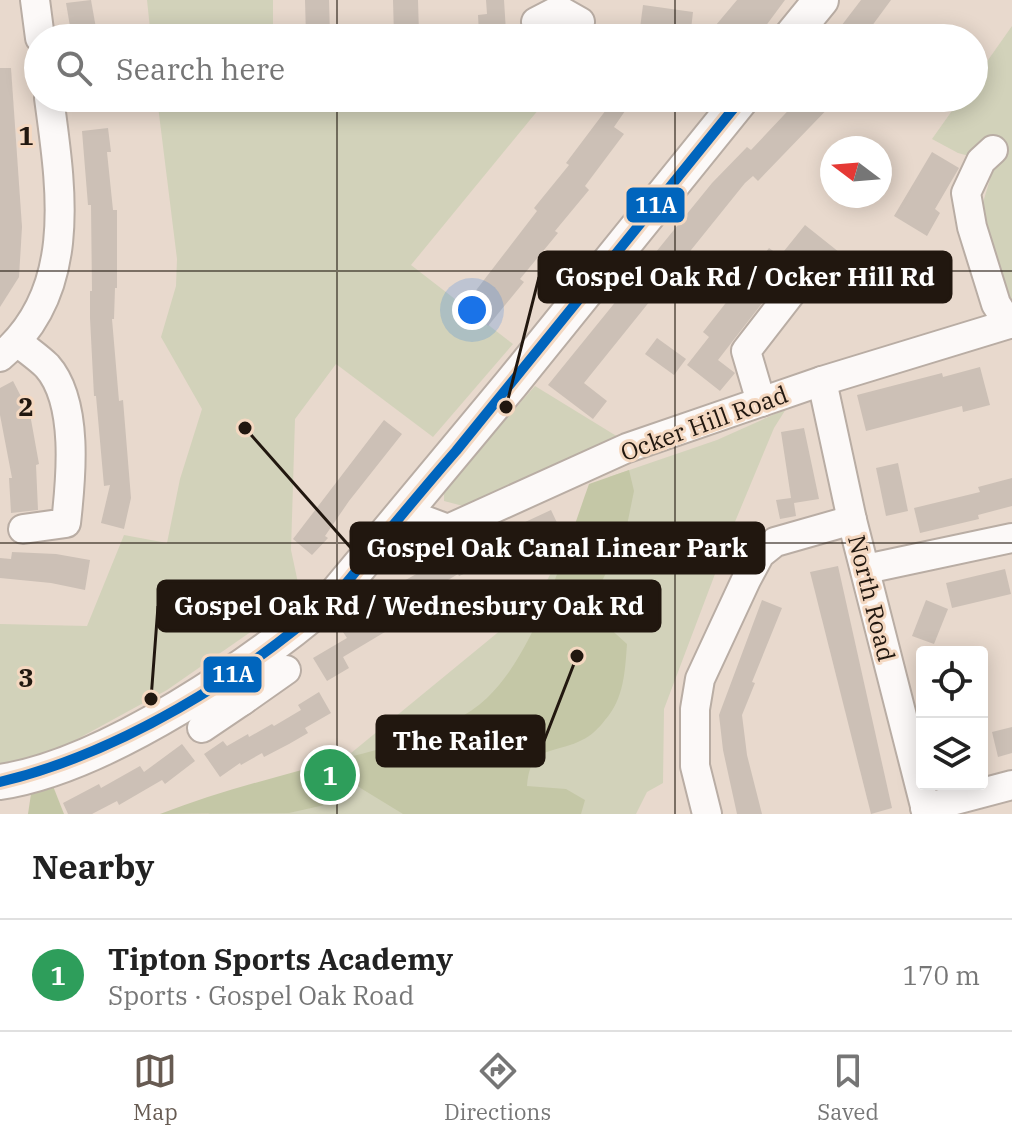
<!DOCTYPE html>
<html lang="en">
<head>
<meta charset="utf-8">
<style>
	body { margin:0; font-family:"IBM Plex Serif",serif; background:#f6f6f6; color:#222 }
	.controls { position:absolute; right:24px; bottom:24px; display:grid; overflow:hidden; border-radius:8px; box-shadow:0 4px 20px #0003 }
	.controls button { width:72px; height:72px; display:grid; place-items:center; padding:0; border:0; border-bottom:2px solid #e0e0e0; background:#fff; color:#222; font:40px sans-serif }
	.compass { position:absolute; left:820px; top:136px; width:72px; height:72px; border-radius:50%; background:#fff; box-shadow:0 4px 20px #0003; rotate:286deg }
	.you { position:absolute; left:472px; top:310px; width:28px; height:28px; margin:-20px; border:6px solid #fff; border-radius:50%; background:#1a73e8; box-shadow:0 0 0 12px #1a73e833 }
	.badge { display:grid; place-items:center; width:52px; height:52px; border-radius:50%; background:#675b52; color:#fff; font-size:26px; font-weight:700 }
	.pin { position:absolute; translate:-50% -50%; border:4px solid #fff; box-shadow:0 2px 8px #0006 }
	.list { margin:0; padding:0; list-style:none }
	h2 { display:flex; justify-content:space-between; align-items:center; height:104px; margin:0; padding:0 32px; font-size:34px }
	h2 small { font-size:26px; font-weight:400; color:#767676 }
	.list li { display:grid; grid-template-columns:52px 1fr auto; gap:24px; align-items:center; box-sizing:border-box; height:112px; padding:0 32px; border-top:2px solid #e0e0e0 }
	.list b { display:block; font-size:30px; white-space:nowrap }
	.list p { margin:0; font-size:26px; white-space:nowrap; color:#767676 }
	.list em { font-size:26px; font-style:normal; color:#767676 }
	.icon { flex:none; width:44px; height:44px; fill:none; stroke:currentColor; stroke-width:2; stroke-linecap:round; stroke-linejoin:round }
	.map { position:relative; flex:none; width:1012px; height:814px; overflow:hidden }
	.search { position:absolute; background:#fff; box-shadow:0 4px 20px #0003; left:24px; right:24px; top:24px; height:88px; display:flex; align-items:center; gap:20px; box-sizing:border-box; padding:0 28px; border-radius:44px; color:#767676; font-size:30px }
	.sheet { height:216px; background:#fff }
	nav { display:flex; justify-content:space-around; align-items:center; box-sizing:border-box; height:112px; border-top:2px solid #e0e0e0; background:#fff; font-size:22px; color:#767676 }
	nav a { display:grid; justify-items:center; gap:4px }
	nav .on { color:#675b52 }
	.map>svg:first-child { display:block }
	.green { fill:#d2d2ba }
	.forest { fill:#c4c7a6 }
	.building { fill:#ccc0b6 }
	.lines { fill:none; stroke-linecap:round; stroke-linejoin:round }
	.minor-casing { stroke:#b9ada4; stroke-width:32 }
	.major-casing { stroke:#b9ada4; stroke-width:38 }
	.minor { stroke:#fcf9f8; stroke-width:28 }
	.major { stroke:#fcf9f8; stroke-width:34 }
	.bus-1-casing { stroke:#f4d8c1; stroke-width:16 }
	.bus-1 { stroke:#0065bd; stroke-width:10 }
	.grid { fill:none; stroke:#21170f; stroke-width:2; stroke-opacity:0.55 }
	.labels { text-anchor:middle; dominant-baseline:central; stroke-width:6; stroke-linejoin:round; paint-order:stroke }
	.street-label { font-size:24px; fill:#21170f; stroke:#f4d8c1 }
	.grid-label { font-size:26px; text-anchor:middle; font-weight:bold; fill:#21170f; stroke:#f4d8c1; stroke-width:6; stroke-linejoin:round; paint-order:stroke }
	.leader { fill:none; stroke:#21170f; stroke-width:3 }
	.callout-dot { fill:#21170f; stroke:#f4d8c1; stroke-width:3 }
	.callout { fill:#21170f; stroke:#21170f; stroke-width:3 }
	.callout-label { font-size:26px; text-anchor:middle; font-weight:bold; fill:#fff }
	.line-badge { stroke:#f4d8c1; stroke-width:3 }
	.badge-label { font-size:22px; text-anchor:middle; font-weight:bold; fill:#fff }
</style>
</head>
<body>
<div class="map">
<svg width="1012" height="814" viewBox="0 0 1012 814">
	<rect width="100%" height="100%" fill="#e8d9cd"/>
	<!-- green -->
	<g class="green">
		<polygon points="147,0 273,0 273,38 151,38"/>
		<polygon points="1012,26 1012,312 977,222 995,163 958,153 932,139 961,98 974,98 974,80"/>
		<polygon points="157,98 548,98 411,265 513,344 433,437 336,364 295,419 291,550 301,597 167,690 41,759 0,764 0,624 87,626 124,535 167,543 180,479 202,409 161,337 176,286 177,259"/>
		<polygon points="535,386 623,440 467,507 444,501 444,488"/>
		<polygon points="786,409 774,428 732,529 664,709 663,783 647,792 636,814 208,814 345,758 535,602 592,499 609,477 717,440"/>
	</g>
	<!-- forest -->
	<g class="forest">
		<path d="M 629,470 L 634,491 L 625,535 L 598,589 L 606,625 L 627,644 C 625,671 624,699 605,720 C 600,727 590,737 582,740 C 553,755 530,744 527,786 L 566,789 L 585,800 L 581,814 L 403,814 L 349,781 L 329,804 L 289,813 L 160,814 C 217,792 276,777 335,761 C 385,747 447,735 487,698 C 536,652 566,548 589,484 Z"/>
		<polygon points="53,786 64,814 28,814 31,794"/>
	</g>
	<!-- building -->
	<g class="building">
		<polygon points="91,0 97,34 72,38 66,3"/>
		<polygon points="305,0 329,0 330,36 306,36"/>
		<polygon points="393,0 418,0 419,35 394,36"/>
		<polygon points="486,0 504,0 506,32 479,33 478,15 487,14"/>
		<polygon points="737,0 785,0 762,31 756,26 746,38 732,38 716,25"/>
		<polygon points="861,0 891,0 863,38 832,38"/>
		<polygon points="643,5 693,12 690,38 639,36"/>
		<polygon points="0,68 11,68 22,227 19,277 0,307"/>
		<polygon points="615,98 634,98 614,127 624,134 585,186 589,190 555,231 558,233 520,279 524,282 488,326 464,306 537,211 534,208 569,165 566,163"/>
		<polygon points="800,98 838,98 758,181 753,176 745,183 584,383 607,401 593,419 548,385 712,183 747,147 751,150"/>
		<polygon points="108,128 111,152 107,152 113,210 117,210 117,288 115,288 114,319 112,319 119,401 123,400 131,498 124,529 101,523 110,485 104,486 96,396 94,396 90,318 90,291 92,291 91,205 88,205 82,131"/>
		<polygon points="932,152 959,168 935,209 940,213 927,236 894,216"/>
		<polygon points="805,225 854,264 836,287 798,257 718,360 735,373 720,391 687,365 709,337 703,332 769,248 780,256"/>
		<polygon points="657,338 686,359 674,375 645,354"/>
		<polygon points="980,367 990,405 963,412 962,406 866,431 857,395 942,373 943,377"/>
		<polygon points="13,381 30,414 39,464 36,465 38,510 11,513 9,478 12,478 0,415 0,388"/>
		<polygon points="384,420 402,434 349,501 325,536 328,538 312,555 293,539"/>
		<polygon points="804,428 819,499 794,503 796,516 780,519 776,500 791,498 781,432"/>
		<polygon points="898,463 908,511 886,516 876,468"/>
		<polygon points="1012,478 1012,506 978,515 979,519 920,533 914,508 980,492 978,487"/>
		<polygon points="551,510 560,529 497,560 459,576 458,574 403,607 393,587 445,558 446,559"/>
		<polygon points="12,552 56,554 90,560 85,590 51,583 0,578 0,558 11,559"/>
		<polygon points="838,566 892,808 871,814 810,572"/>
		<polygon points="1005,569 1011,594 952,608 946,583"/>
		<polygon points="762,600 782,608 752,682 755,683 742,715 747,755 762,814 737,814 723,750 719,715"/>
		<polygon points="926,600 948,609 934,644 912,636"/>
		<polygon points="387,601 400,623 343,657 349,668 327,681 313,658 347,638 341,629"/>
		<polygon points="319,692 331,713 305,728 308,733 289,744 264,757 262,753 241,765 240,763 220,777 204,754 223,741 227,746 248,734 249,737 272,724 274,726 301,710 298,705"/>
		<polygon points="1012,727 1012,753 998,757 992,732"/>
		<polygon points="182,744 195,761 165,784 162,780 119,805 117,801 92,814 68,814 63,803 99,784 101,788 140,766 144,772"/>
	</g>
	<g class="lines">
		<!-- minor casing -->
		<g class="minor-casing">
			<g id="minor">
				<polyline points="35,0 40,38"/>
				<polyline points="536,22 559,10 580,22"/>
				<polyline points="993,150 981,161 966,193 972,227 996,304 1009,324"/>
				<path d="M 18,342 C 27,350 38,357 47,366 C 79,402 71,479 66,523 L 23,529"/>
				<path d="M 0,357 C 79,292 61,187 49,98"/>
				<polyline points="822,381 852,520 927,814"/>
				<polyline points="761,402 746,351 798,284"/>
				<polyline points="405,513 448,529 627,448 822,381 1012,323"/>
				<polyline points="866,569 1012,538"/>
				<polyline points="242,701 286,670"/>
				<polyline points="202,728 242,701 225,676"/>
				<polyline points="925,808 1012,785"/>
				<polyline points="707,814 695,766 695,709 700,679 746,580 760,554 775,542 852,520"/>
			</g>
		</g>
		<!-- major casing -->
		<g class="major-casing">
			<g id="major">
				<polyline points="790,38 821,0"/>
				<path d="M 0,782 C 106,766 257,663 337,593 L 511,384 L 742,98"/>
			</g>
		</g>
		<!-- minor -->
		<use href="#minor" class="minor"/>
		<!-- major -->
		<use href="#major" class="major"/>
		<!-- bus-1 casing -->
		<g class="bus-1-casing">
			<path id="bus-1" d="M 0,782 C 117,754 247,676 335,595 C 350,581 361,564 374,548 C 401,516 428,483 456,451 C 552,334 647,216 742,98"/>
		</g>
		<!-- bus-1 -->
		<use href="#bus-1" class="bus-1"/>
	</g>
	<!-- grid -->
	<path class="grid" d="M 337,0 L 337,38M 675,0 L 675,38M 337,98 L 337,814M 675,98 L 675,814M 0,271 L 1012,271M 0,543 L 1012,543"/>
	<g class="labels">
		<!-- street labels -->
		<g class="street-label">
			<text transform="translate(704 423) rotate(-20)">Ocker Hill Road</text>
			<text transform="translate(872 598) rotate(76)">North Road</text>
		</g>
	</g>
	<g class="grid-label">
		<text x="26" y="145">1</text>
		<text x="26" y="416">2</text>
		<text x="26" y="687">3</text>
	</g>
	<!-- callouts -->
	<path class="leader" d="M506 407L539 277M245 428L351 548M151 699L158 606M577 656L544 741"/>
	<g class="callout-dot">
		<circle cx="506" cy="407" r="8"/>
		<circle cx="245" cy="428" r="8"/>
		<circle cx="151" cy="699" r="8"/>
		<circle cx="577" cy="656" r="8"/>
	</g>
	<g class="callout">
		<rect x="539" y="252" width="412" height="50" rx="8"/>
		<rect x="351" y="523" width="413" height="50" rx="8"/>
		<rect x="158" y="581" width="502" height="50" rx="8"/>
		<rect x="377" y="716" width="167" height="50" rx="8"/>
	</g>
	<g class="callout-label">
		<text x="745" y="286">Gospel Oak Rd / Ocker Hill Rd</text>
		<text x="557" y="557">Gospel Oak Canal Linear Park</text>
		<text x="409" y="615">Gospel Oak Rd / Wednesbury Oak Rd</text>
		<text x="460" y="750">The Railer</text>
	</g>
	<g class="line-badge">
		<rect x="625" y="186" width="61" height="38" rx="8" fill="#0065bd"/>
		<rect x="202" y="655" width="61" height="39" rx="8" fill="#0065bd"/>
	</g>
	<g class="badge-label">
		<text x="656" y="213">11A</text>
		<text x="233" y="682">11A</text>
	</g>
</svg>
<div class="controls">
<button><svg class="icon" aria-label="locate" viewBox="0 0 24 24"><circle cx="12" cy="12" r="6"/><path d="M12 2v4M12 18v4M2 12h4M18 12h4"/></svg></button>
<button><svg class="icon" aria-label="layers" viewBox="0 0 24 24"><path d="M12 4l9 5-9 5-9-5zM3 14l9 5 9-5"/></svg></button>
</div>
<svg class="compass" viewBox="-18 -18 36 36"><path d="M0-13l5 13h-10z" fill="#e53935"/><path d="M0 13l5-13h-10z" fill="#767676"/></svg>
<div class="you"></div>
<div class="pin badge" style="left:330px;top:775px;background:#2e9e5b">1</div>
<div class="search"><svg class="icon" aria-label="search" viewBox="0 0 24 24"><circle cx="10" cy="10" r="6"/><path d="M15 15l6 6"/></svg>Search here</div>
</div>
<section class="sheet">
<h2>Nearby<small></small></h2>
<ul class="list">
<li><span class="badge" style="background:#2e9e5b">1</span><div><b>Tipton Sports Academy</b><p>Sports · Gospel Oak Road</p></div><em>170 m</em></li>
</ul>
</section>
<nav>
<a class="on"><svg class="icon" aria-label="map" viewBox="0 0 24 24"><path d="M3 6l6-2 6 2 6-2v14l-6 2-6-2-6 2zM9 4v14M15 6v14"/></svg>Map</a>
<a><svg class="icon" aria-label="directions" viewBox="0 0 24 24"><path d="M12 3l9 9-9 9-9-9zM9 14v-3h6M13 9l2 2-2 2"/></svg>Directions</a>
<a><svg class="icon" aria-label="saved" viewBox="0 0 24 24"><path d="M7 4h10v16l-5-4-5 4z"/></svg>Saved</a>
</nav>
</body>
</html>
